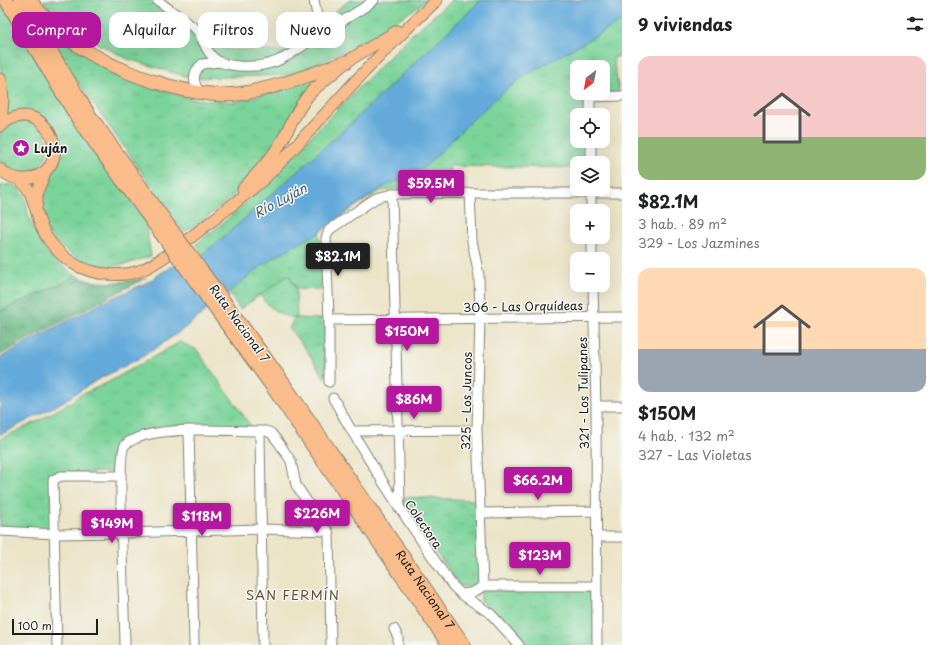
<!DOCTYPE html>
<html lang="es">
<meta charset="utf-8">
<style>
body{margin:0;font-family:"Playpen Sans",sans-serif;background:#f2f2f2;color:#202124;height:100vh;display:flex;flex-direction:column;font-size:15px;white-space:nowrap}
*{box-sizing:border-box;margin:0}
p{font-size:13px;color:#757577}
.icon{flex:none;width:22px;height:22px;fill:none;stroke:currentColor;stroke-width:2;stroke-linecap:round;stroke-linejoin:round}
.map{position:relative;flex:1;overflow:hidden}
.sheet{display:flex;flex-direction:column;background:#fff;width:320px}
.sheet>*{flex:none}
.guide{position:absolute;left:12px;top:12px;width:380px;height:36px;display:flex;gap:8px}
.needle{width:26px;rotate:212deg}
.buttons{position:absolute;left:570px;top:60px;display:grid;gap:8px}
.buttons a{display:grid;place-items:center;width:40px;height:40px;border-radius:8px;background:#fff;box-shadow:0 4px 16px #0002;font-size:20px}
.scale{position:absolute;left:12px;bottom:10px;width:86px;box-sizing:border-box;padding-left:4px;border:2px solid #1c1c1c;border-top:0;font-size:11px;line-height:14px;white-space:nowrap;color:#1c1c1c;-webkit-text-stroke:3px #f6f6f2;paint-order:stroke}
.price{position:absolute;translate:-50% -34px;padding:0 9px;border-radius:4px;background:#b5179e;color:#fff;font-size:13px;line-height:26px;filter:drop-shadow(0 1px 2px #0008)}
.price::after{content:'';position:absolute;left:50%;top:24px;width:12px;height:9px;margin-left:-6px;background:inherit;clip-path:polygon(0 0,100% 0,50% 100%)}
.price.active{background:#222;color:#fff}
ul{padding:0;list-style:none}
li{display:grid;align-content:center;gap:8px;height:212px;padding:0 16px}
li span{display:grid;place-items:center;height:124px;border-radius:12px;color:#555}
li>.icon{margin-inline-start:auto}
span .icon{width:72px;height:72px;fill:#fffc;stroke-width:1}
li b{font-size:17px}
h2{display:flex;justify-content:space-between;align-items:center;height:48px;padding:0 16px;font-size:17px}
.pill{padding:0 14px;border-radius:12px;background:#fff;box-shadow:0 4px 16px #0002;font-size:14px;line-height:36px}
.pill.active{background:#b5179e;color:#fff}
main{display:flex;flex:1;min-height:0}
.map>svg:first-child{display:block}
</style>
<main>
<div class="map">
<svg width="622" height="645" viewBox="0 0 622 645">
<defs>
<pattern id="grass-tufts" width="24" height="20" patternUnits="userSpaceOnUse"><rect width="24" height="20" fill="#7ad399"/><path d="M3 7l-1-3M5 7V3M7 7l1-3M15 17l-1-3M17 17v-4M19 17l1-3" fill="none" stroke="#69b583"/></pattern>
<pattern id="forest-crowns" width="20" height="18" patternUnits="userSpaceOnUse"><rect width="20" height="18" fill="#63b581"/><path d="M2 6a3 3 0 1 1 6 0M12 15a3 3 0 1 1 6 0" fill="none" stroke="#519269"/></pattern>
<pattern id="park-crowns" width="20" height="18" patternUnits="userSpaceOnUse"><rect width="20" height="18" fill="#7ad399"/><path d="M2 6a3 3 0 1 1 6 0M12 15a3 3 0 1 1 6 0" fill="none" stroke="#69b583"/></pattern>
</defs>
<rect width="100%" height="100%" fill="#f6f6f2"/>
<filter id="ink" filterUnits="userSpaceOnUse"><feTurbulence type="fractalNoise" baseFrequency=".025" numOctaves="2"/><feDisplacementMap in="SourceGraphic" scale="8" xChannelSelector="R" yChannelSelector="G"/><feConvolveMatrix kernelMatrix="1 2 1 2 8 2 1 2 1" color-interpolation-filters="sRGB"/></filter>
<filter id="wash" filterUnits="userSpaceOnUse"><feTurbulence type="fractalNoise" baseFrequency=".012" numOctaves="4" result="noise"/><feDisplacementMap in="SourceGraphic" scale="16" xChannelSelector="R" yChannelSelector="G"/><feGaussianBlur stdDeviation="0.9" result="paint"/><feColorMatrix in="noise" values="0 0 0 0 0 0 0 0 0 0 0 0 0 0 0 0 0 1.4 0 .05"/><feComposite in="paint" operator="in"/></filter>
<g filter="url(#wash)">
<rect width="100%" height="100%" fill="#ece4c7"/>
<path fill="url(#grass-tufts)" stroke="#4b785a" d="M 0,0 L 145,220 L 151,256 L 127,264 L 98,267 L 70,254 L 50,236 L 40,216 L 41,189 L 58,162 L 61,147 L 58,133 L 50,121 L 42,116 L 29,112 L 16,112 L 4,117 L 2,75 L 0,67 Z
M 43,0 L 154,0 L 183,22 L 214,48 L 282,52 L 350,0 L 428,0 L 367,40 L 295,75 L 191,78 L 128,59 L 81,35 L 50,10 Z
M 452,0 L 531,0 L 204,256 L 196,244 L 237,211 L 411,35 Z
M 622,0 L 622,56 L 613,58 L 619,92 L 603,93 L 603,67 L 577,67 L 577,93 L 602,93 L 589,94 L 589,115 L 577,115 L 577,141 L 588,141 L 588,163 L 577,163 L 577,168 L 449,166 L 450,191 L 395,189 L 381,191 L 319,228 L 323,290 L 296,289 L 289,275 L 240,309 L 222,283 L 452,131 Z
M 33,12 L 135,81 L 191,99 L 235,102 L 258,96 L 328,73 L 238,191 C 222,207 204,220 184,232 L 68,68 Z
M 12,122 C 18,122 25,120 31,122 C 37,124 43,130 46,137 C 58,164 17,188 0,163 L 0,131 Z
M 12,184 C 28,191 25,203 29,218 C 32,226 36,236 41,243 C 49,257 62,266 75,275 L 65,282 L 0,311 L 0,186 Z
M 294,318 L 326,319 L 325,379 L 308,352 L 289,328 Z
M 180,342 L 197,350 L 253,429 L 136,436 L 120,438 L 114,445 L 116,472 L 56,473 L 51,478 L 52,531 L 0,528 L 0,439 L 38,421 L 73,401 L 78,396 L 107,383 Z
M 402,497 L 477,500 L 481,588 L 594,588 L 594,645 L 524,645 L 498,617 L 481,601 L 481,589 L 460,586 L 403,505 Z"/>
<path fill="url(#forest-crowns)" stroke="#40684e" d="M 75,275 C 97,287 122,282 146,278 L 35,335 L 0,355 L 0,311 L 65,282 Z"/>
<path fill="url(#park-crowns)" stroke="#4b785a" d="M 289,275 L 296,289 L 297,318 C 282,318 268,307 260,295 Z"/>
<path fill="#63aada" stroke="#40637b" d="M 481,0 L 622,0 L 622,21 L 526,75 L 503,92 L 474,118 L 427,165 L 404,179 L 389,184 L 372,194 L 317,234 L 279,254 L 259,268 L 181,331 L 142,357 L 97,380 L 59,404 L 0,435 L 0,358 L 32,339 L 102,303 L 148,282 L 170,267 L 200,257 L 243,220 L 349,125 Z"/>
</g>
<g filter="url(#ink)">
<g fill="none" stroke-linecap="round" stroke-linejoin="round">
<g stroke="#848072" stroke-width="11">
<path id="minor" d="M 157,0 L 196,29 C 204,40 206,54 218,61 C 224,65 232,65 239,66 C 280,69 293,51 325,31 C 342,21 359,12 374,0
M 314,0 L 318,21 L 323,32
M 201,93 C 192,84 192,72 202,64 L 219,62
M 590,115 L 590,97 L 622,96
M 591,141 L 591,163
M 591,189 L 591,211
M 392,194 L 400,500 L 398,507
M 592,237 L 592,259
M 593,285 L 596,406 L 597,645
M 329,320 L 622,317
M 329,382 L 329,320 L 326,238 L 329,230 L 376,198 L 392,194 L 470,193 L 622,193
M 333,398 C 369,463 409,524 452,585 L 461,594 L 491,614 L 519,645
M 596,406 L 622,406
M 189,430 L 194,645
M 260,431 L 263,645
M 352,431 L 477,430
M 480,513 L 596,511
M 0,531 L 55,534 L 122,533 L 261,529 L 328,531
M 597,537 L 622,537
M 483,586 L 597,586
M 461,594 C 470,594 475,592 483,586 L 477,430 L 480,318 L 479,275 L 472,241 L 470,193
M 394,629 L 398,637 L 398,645
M 57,645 L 53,480 L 61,476 L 121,476
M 125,645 C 125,621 116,454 125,445 C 149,423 233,432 266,431 L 271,433 L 279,443 L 291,461 L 296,485 L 329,534 L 331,645"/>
</g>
<g stroke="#848072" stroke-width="13">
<path id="major" d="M 0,126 C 43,89 80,166 31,178 C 19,181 8,177 0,169
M 17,178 C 32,187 34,205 39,220 C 45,240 63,260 82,268 C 99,275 121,277 139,271 C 158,264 186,241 204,227 C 222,213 240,199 258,184 C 283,162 304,136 327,112 C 362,73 398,36 437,0
M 243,189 C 255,175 269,162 279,146 C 290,128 297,107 312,91 L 346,62 L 397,31
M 37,205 L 37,192 L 46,170"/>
</g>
<g stroke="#848072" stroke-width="15">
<g id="highway">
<path d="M 6,0 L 80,122 L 160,232"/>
<path d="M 20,0 L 88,113 L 168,225"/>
<path d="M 30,0 C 63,45 117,72 169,86 C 191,92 215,97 238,94 C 275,89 311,74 346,62"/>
<path d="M 0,80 L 2,100 L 0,122"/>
<path id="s1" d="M 239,322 L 281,380 L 464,645"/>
<path d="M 231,330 L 272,386 L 449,645"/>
</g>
</g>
<use href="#minor" stroke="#fff" stroke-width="9"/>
<use href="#major" stroke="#f9bc8a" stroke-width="11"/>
<use href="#highway" stroke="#f9bc8a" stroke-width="13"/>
<g stroke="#848072" stroke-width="15" stroke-linecap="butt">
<path id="highway-bridge" d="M 168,225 L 239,322
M 160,232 L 231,330"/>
</g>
<use href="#highway-bridge" stroke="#f9bc8a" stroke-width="13"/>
</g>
</g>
<defs>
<g id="sight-disc" transform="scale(0.9)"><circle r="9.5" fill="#b5179e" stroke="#f6f6f2"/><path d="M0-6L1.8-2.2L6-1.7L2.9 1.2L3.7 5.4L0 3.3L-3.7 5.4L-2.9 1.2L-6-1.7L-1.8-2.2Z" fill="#fff"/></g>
</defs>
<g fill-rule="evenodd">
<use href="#sight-disc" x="21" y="148"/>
</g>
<g text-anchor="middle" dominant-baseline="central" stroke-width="3" stroke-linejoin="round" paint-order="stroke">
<g font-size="12" font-weight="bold" fill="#1c1c1c" stroke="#f6f6f2" text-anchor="start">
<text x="34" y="148">Luján</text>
</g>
<g font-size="12" fill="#1c1c1c" stroke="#f6f6f2">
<text transform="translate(523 306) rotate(-1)">306 - Las Orquídeas</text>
<text transform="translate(240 323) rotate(54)">Ruta Nacional 7</text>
<text transform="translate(583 393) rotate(-91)">321 - Los Tulipanes</text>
<text transform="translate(466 401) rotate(-89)">325 - Los Juncos</text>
<text transform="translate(424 524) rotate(56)">Colectora</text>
<text stroke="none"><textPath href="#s1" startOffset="326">Ruta Nacional 7</textPath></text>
</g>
<g font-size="13" font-style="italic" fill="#3c5c71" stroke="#f6f6f2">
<text transform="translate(280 200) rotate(-28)">Río Luján</text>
</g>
<g font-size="13" letter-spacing="1" fill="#624c37" stroke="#f6f6f2">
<text x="293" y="594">SAN FERMÍN</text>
</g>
</g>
</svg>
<div class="buttons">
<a><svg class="needle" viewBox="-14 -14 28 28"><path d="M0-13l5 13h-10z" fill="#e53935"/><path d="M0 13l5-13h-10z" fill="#757577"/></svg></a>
<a><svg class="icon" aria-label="locate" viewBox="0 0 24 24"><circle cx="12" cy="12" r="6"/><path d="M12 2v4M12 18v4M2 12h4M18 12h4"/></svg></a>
<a><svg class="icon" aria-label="layers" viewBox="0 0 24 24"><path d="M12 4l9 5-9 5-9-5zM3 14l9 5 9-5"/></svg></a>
<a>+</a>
<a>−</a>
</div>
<div class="scale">100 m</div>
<b class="price" style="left:431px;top:204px">$59.5M</b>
<b class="price active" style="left:338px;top:277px">$82.1M</b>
<b class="price" style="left:407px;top:352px">$150M</b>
<b class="price" style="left:414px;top:420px">$86M</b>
<b class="price" style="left:538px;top:501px">$66.2M</b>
<b class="price" style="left:317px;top:534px">$226M</b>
<b class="price" style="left:202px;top:537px">$118M</b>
<b class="price" style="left:112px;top:544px">$149M</b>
<b class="price" style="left:540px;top:576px">$123M</b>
<div class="guide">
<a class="pill active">Comprar</a>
<a class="pill">Alquilar</a>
<a class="pill">Filtros</a>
<a class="pill">Nuevo</a>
</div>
</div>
<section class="sheet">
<h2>9 viviendas<svg class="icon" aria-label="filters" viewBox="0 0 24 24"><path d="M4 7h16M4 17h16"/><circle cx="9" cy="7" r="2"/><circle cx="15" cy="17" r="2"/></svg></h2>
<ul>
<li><span style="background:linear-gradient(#f6c9c9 65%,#8fb573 0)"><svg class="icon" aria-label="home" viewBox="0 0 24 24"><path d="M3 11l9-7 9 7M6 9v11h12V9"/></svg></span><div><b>$82.1M</b><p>3 hab. · 89 m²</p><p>329 - Los Jazmines</p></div></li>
<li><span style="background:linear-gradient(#ffd9b3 65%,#9aa5b1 0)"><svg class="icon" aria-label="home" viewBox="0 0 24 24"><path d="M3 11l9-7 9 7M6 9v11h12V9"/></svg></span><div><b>$150M</b><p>4 hab. · 132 m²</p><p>327 - Las Violetas</p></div></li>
</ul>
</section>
</main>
